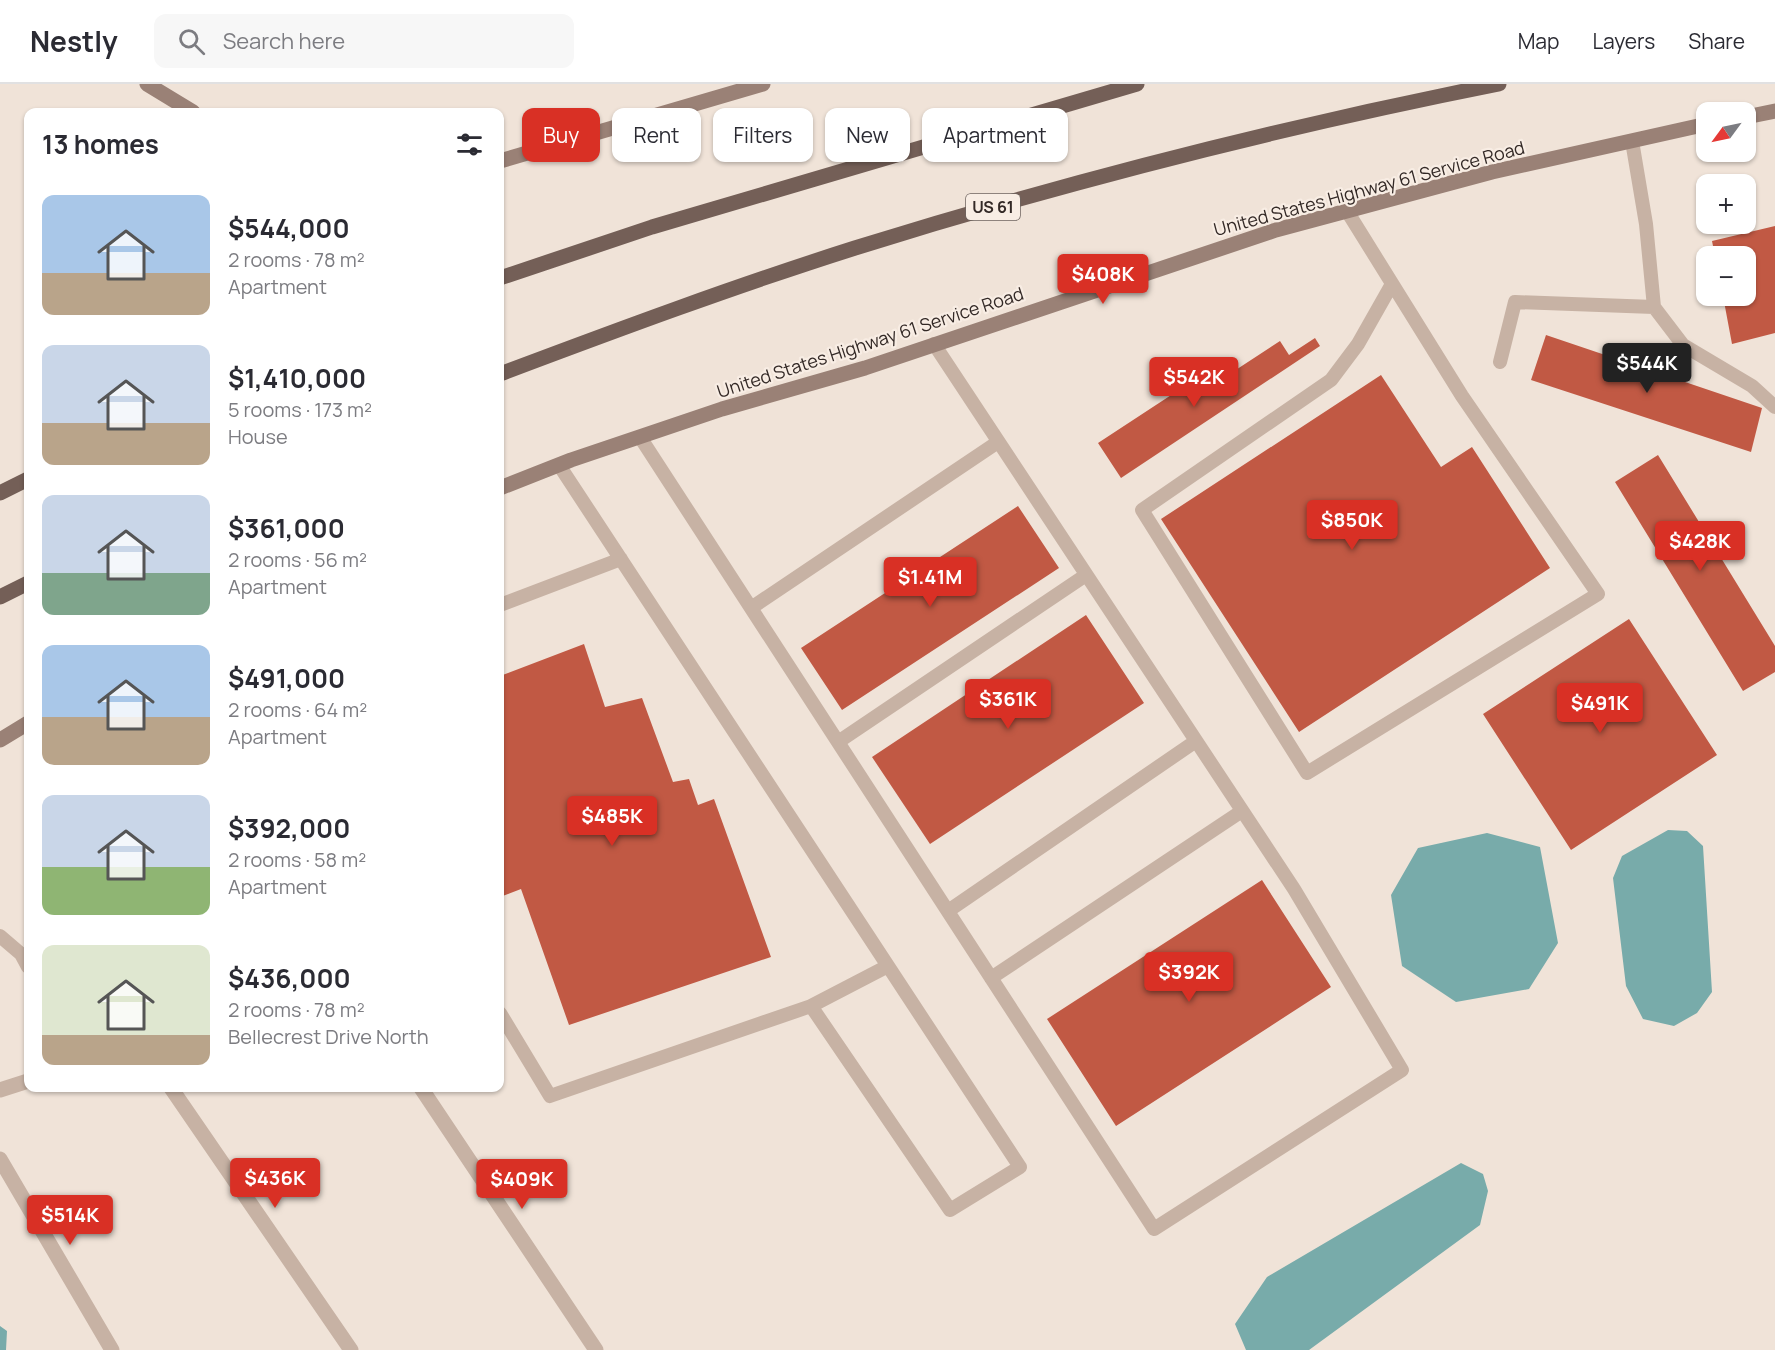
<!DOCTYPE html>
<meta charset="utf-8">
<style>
body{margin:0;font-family:Manrope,sans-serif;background:#f7f7f7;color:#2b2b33;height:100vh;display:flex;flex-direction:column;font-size:22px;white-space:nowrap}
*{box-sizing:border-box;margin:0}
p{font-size:20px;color:#7c7c81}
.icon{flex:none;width:33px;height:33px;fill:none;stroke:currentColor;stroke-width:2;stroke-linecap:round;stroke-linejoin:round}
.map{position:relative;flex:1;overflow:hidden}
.details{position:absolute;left:24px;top:24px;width:480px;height:984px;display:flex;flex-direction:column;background:#fff;border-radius:12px;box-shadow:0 2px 4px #0004}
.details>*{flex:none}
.hud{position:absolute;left:522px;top:24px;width:570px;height:54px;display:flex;gap:12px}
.needle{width:39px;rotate:237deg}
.buttons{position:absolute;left:1696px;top:18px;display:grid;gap:12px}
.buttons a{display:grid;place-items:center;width:60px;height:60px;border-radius:12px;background:#fff;box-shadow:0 2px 4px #0004;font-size:30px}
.price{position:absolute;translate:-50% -51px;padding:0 14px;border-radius:6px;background:#d93025;color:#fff;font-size:20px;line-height:39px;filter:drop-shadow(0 2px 3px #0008)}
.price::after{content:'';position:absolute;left:50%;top:36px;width:18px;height:14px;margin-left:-9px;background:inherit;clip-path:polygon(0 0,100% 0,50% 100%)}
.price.active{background:#222;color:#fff}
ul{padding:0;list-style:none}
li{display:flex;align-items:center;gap:18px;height:150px;padding:0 18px}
li span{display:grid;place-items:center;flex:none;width:168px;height:120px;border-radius:12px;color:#555}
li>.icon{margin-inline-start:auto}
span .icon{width:72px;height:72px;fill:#fffc;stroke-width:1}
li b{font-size:26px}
h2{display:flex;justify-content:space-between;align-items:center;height:72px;padding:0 18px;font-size:26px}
.pill{padding:0 21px;border-radius:12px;background:#fff;box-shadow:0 2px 4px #0004;font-size:21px;line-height:54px}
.pill.active{background:#d93025;color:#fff}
header{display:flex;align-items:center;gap:36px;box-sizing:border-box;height:84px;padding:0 30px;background:#fff;border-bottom:2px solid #e1e1e2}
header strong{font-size:28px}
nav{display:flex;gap:33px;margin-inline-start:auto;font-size:21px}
.search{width:420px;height:54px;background:#f7f7f7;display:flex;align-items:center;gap:15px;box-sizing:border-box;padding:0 21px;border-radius:12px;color:#7c7c81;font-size:22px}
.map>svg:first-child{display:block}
</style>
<header>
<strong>Nestly</strong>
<div class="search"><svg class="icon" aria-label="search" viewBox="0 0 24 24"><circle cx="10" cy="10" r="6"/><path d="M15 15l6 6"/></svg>Search here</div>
<nav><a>Map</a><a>Layers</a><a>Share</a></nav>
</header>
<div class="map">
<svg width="1775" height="1266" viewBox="0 0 1775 1266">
<rect width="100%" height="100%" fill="#f0e3d8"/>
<path fill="#78abaa" d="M 1668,746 L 1687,747 L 1703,762 L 1712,908 L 1697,929 L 1674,942 L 1643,935 L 1626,902 L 1613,794 L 1622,772 Z
M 1487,749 L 1540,763 L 1558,859 L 1529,905 L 1456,918 L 1402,882 L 1391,811 L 1418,764 Z
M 1461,1079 L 1483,1090 L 1488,1107 L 1480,1141 L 1309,1266 L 1246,1266 L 1235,1240 L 1267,1193 Z
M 0,1242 L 7,1247 L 6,1266 L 0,1266 Z"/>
<path fill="#c15944" d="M 1775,142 L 1775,249 L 1732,260 L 1723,212 L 1746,212 L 1746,172 L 1715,172 L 1712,157 Z
M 1546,251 L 1762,324 L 1751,368 L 1531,296 Z
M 1315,254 L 1320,262 L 1121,394 L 1098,359 L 1217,281 L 1225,293 L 1280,257 L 1289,271 Z
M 1381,291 L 1441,383 L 1472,363 L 1550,484 L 1299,648 L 1161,435 Z
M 1658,371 L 1775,562 L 1775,588 L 1743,607 L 1615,398 Z
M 1018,422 L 1059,484 L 842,626 L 801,564 Z
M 1086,531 L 1144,619 L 930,760 L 872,673 Z
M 1629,535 L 1717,671 L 1571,766 L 1483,630 Z
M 584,560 L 605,623 L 642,614 L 673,698 L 689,695 L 698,721 L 714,715 L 771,873 L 569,941 L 521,805 L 500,813 L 500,592 Z
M 1262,796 L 1331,903 L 1116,1042 L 1047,935 Z"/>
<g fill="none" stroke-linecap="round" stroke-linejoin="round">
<path stroke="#c7b2a4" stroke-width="14" d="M 1632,57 L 1646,140 L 1654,223 L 1683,261 L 1752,302 L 1775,323
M 1347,127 L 1462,312 L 1598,510 L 1307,689 L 1142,426 L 1331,296 L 1358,260 L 1392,200
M 1500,278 L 1515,218 L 1654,223
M 640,353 L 1154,1145 L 1402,986 L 1294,805 L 934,260
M 500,521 L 621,475
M 751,524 L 998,358
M 838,658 L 1086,491
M 948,827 L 1196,657
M 0,852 L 21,870 L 28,883
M 991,894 L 1242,727
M 811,922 L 888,882
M 500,929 L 550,1012 L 811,922 L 950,1126 L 1020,1083 L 559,381"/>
<path stroke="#c7b2a4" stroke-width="15" d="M 171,1004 L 351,1266
M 421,1004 L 596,1266
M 0,1006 L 28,997
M 0,1075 L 112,1266"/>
<path stroke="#9a8176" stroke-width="15" d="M 147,0 L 193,28
M 1746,33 L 1775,27
M 500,77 L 763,0
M 500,404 L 571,376 L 722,325 L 865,284 L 1276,146 L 1492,88 L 1707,40
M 0,656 L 28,639"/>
<path stroke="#745f57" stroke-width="15" d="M 500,194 L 652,143 L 1137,0
M 500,290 C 617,246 735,202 855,164 C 1066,98 1282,43 1499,0
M 0,409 L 28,395
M 0,513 L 28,499"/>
</g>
<g text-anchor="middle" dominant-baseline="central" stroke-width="4.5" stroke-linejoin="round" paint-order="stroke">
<rect fill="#f8ede4" stroke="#6e645f" stroke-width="1.5" x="966" y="110" width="54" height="26" rx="4.5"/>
<g font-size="16" font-weight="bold" fill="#332926">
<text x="993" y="123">US 61</text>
</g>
<g font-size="18" fill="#332926" stroke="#f8ede4">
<text transform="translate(1369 104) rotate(-15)">United States Highway 61 Service Road</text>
<text transform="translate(870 258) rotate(-18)">United States Highway 61 Service Road</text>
</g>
</g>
</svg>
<div class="buttons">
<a><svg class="needle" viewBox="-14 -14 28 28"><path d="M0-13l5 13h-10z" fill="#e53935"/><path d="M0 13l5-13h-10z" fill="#7c7c81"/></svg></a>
<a>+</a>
<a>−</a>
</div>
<b class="price" style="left:1103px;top:221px">$408K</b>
<b class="price active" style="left:1647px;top:310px">$544K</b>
<b class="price" style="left:1194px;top:324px">$542K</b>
<b class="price" style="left:1352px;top:467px">$850K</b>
<b class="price" style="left:1700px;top:488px">$428K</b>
<b class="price" style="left:930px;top:524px">$1.41M</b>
<b class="price" style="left:1008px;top:646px">$361K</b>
<b class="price" style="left:1600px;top:650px">$491K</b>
<b class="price" style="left:612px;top:763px">$485K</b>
<b class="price" style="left:1189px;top:919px">$392K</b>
<b class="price" style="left:275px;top:1125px">$436K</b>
<b class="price" style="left:522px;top:1126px">$409K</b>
<b class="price" style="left:70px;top:1162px">$514K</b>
<div class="hud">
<a class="pill active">Buy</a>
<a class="pill">Rent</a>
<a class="pill">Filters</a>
<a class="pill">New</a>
<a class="pill">Apartment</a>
</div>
<section class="details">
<h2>13 homes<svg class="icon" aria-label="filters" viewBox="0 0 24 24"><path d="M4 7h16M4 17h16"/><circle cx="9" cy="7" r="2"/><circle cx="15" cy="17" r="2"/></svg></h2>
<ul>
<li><span style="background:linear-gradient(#a9c7e8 65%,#b9a48a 0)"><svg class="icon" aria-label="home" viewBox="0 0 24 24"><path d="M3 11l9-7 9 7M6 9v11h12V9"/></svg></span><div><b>$544,000</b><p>2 rooms · 78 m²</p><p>Apartment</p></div></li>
<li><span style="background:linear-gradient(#c9d6e8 65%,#b9a48a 0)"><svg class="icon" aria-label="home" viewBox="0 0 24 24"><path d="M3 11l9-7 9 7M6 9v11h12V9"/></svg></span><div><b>$1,410,000</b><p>5 rooms · 173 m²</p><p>House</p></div></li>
<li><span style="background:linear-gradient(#c9d6e8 65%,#7fa58c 0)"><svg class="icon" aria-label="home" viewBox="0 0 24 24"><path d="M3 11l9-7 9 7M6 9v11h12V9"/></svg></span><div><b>$361,000</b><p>2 rooms · 56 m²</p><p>Apartment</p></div></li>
<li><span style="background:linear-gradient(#a9c7e8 60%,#b9a48a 0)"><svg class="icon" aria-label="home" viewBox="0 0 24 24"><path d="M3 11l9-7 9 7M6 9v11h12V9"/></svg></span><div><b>$491,000</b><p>2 rooms · 64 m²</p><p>Apartment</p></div></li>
<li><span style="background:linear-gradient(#c9d6e8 60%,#8fb573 0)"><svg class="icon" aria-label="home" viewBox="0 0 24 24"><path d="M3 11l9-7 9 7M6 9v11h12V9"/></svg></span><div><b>$392,000</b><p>2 rooms · 58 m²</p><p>Apartment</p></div></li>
<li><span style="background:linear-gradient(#dfe7d0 75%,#b9a48a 0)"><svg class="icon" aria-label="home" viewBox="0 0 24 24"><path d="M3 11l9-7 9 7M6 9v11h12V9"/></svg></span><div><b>$436,000</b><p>2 rooms · 78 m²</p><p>Bellecrest Drive North</p></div></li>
</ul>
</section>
</div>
